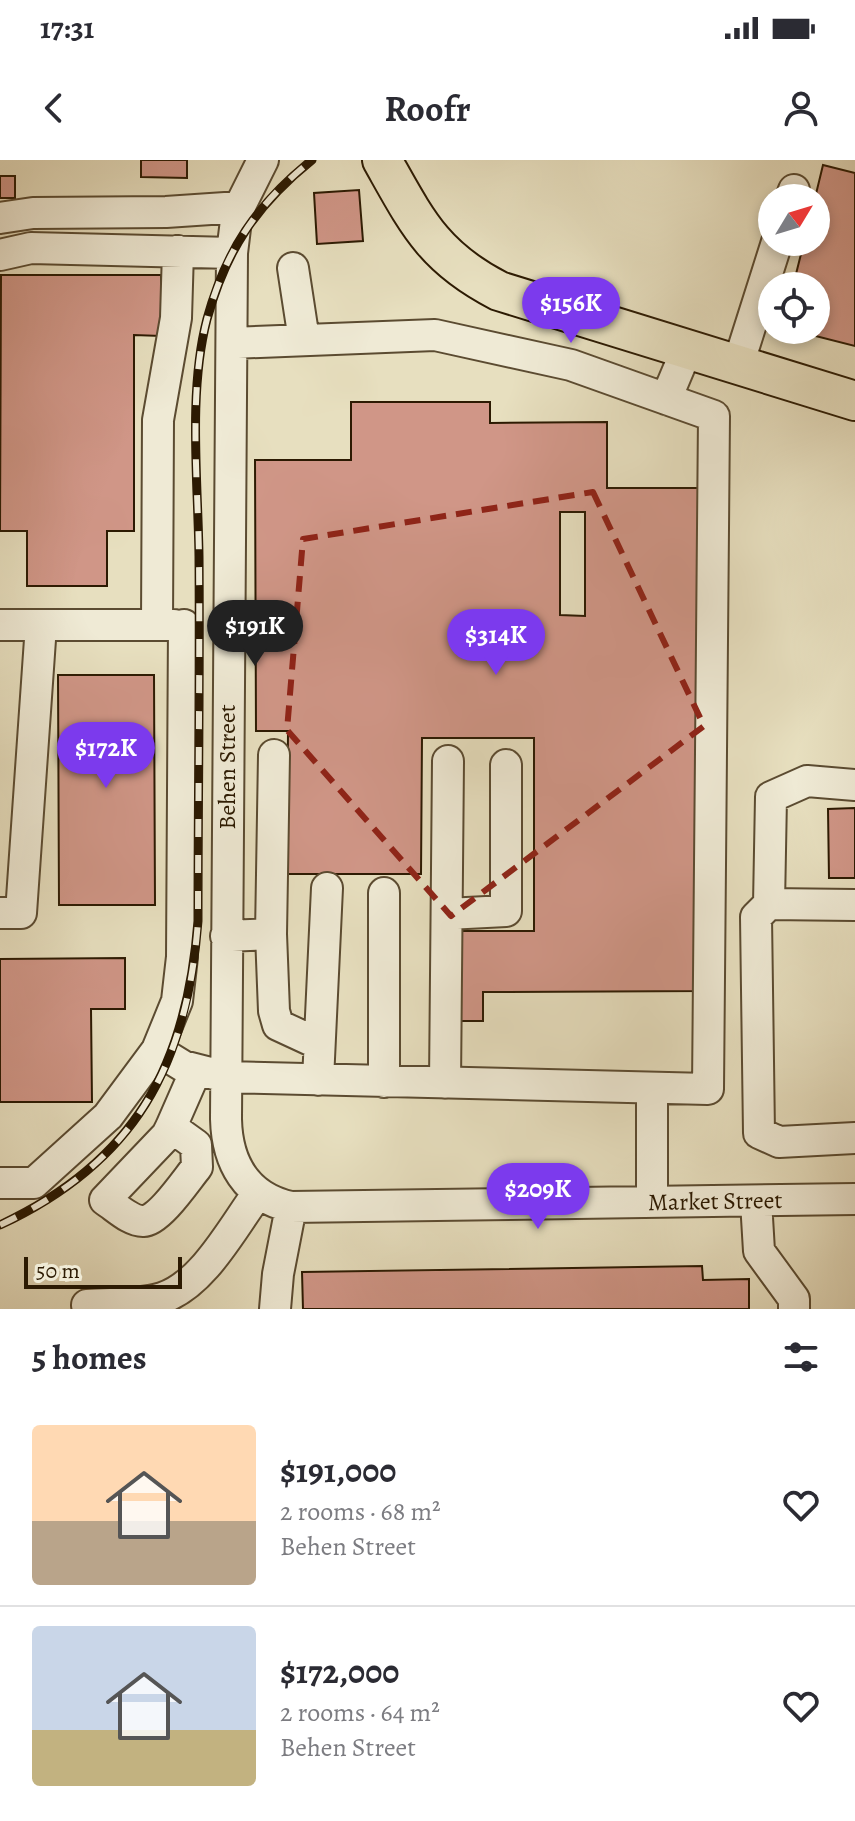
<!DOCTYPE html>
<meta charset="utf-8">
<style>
body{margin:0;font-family:Alegreya,serif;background:#f7f7f7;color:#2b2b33;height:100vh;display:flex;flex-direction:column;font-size:30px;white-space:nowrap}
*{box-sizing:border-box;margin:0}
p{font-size:26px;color:#7c7c81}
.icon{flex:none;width:44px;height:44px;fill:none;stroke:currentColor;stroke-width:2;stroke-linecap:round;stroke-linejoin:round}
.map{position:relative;height:1149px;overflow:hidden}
.drawer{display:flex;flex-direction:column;background:#fff;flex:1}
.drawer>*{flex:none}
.needle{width:52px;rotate:52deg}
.fabs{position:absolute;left:758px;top:24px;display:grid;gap:16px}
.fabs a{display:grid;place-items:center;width:72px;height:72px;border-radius:50%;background:#fff;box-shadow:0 4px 12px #0003;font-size:40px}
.scale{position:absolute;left:24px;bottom:20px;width:158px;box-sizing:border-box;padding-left:8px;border:4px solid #2c1a02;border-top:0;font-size:22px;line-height:28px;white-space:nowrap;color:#2c1a02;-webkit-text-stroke:6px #efead5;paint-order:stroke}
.price{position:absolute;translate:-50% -68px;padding:0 18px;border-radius:28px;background:#7c3aed;color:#fff;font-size:26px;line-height:52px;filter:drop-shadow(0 2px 4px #0008)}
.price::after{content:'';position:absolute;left:50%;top:48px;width:24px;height:18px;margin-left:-12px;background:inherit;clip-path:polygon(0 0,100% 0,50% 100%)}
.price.selected{background:#222;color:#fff}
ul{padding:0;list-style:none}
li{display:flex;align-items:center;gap:24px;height:200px;padding:0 32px}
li+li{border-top:2px solid #e1e1e2}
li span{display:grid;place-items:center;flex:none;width:224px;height:160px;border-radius:8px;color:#555}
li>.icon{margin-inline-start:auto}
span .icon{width:96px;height:96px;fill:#fffc;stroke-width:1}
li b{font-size:34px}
h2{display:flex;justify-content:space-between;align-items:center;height:96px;padding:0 32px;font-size:34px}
.status{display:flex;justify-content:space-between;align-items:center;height:56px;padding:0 40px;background:#fff;direction:ltr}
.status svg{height:22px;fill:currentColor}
header{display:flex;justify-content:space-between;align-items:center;height:104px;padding:0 32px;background:#fff;font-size:36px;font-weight:700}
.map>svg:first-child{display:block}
</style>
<div class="status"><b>17:31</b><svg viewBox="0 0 49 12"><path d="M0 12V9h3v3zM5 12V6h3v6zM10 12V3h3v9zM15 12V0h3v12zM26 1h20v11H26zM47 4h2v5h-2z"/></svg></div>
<header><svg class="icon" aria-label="back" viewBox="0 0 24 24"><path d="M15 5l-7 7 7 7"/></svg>Roofr<svg class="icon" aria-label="person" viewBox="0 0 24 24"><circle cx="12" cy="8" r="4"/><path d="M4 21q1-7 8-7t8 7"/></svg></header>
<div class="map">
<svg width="855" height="1149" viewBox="0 0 855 1149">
<rect width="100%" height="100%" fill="#e7dfbf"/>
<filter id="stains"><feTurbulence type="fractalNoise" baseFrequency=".0025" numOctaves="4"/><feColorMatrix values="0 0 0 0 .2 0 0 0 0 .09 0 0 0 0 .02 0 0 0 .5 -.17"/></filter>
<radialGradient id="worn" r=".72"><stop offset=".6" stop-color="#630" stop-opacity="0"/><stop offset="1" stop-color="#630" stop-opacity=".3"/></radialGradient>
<path fill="#d09687" stroke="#2c1a02" stroke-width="2" fill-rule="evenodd" d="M 141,0 L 187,0 L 187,18 L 141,17 Z
M 823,5 L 855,13 L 855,186 L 792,170 L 816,170 L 816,126 L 793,126 L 804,82 L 816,82 L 815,38 Z
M 0,16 L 15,16 L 15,38 L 0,38 Z
M 359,30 L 363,81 L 317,84 L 314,33 Z
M 1,115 L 161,115 L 161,176 L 134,175 L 134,371 L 107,371 L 107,426 L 27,426 L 27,371 L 0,371 Z
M 351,242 L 490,242 L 490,263 L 607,262 L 607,328 L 705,328 L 704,831 L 483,832 L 483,861 L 447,861 L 448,771 L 534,771 L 534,578 L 422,578 L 421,714 L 287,714 L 288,571 L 256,571 L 255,300 L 351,300 ZM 560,352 L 585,352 L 585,456 L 560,455 Z
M 58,515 L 154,515 L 155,745 L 59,745 Z
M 855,648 L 855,718 L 829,718 L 828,649 Z
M 125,798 L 125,849 L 91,849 L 92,942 L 0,942 L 0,799 Z
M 702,1106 L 703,1120 L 749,1119 L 749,1149 L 303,1149 L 302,1112 Z"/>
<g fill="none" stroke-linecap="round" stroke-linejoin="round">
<g stroke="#5b4b31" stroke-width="34">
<path id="minor" d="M 263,0 L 237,52 L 232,93 L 226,959 C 227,1002 246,1037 291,1047 L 855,1039
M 791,38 L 794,30
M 0,58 L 33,53 L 166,52 L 240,47
M 0,95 L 31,88 L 232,93
M 293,108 L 304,180
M 738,205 L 777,82
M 666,239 L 687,189
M 0,465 L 174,465
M 157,465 L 158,260 L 176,158 L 178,91
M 855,625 L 807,621 L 771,637 L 769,744 L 855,745
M 769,744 L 756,757 L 759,973 L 779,982 L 855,978
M 0,753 L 21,753 L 41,465
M 447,754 L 506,751 L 506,605
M 271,774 L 274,851 L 278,865 L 319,884
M 226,776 L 271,774 L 274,595
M 157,890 L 177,841 L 182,797 L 184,465
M 318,920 L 327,728
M 384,922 L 384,733
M 445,923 L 448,601
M 171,967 L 196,985 L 197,1007 C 187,1019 159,1061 144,1061 C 131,1062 116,1047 105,1040 L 167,975 L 171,967 L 196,910
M 0,1023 L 34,1023 L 108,956 L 157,890 L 183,906 L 226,917 L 708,929 L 714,256 L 571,205 L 435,175 L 232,183
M 756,1041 L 759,1091 L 794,1139 L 794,1149
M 652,1042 L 652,929
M 87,1145 C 111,1143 139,1145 162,1138 C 203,1125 233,1067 258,1033
M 275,1149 L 278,1114 L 291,1047"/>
</g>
<g stroke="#2c1a02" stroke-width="42">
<path id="major" d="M 382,0 C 417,62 433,97 499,131 L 855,241"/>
</g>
<use href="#minor" stroke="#efead5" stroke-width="30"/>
<use href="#major" stroke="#e7dfbf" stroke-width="38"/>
<g stroke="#2c1a02" stroke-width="9">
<path id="rail" d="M 0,1065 C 135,1002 187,906 198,761 C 198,639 200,518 199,396 C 198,321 188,232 207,159 C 226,90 256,45 312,0"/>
</g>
<use href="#rail" stroke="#efead5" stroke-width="6" stroke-dasharray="18" stroke-linecap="butt"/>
</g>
<path fill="none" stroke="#8f2418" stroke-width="6" stroke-dasharray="16 10" stroke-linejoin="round" d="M 593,332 L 704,566 L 451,756 L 287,570 L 303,379 Z"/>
<g text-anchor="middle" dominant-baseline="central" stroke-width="6" stroke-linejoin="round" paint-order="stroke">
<g font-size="24" fill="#2c1a02" stroke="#efead5">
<text transform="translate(227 607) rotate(-90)">Behen Street</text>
<text transform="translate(715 1041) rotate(-1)">Market Street</text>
</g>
</g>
<rect width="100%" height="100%" filter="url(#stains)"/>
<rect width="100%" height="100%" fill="url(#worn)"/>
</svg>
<div class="fabs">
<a><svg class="needle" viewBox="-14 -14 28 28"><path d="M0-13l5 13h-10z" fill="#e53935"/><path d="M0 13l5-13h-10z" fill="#7c7c81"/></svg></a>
<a><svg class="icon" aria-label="locate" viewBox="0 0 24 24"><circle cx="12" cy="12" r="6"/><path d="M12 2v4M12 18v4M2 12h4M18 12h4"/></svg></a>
</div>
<div class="scale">50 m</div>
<b class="price" style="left:571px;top:185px">$156K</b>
<b class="price selected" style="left:255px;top:508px">$191K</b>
<b class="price" style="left:496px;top:517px">$314K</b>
<b class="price" style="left:106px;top:630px">$172K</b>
<b class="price" style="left:538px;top:1071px">$209K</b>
</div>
<section class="drawer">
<h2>5 homes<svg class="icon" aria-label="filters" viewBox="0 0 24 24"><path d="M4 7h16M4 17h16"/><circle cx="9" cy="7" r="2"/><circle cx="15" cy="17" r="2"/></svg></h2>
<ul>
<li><span style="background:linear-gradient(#ffd9b3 60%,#b9a48a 0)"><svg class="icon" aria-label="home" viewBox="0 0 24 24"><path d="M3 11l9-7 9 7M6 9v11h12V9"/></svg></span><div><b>$191,000</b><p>2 rooms · 68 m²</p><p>Behen Street</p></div><svg class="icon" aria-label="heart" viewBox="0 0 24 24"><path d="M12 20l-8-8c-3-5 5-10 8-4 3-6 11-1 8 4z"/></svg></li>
<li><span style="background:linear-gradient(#c9d6e8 65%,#c2b280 0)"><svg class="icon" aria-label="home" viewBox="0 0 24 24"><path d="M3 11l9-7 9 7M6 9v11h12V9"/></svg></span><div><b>$172,000</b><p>2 rooms · 64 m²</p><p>Behen Street</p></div><svg class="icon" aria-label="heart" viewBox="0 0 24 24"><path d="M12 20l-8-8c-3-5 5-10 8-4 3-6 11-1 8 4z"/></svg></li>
</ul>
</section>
